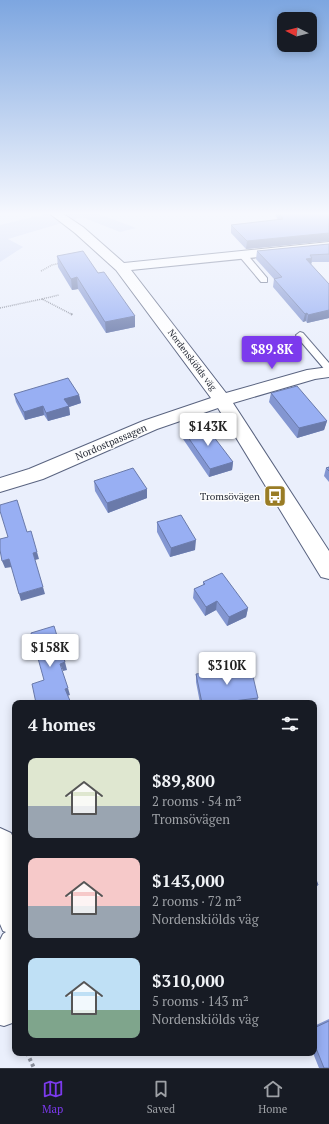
<!DOCTYPE html>
<meta charset="utf-8">
<style>
body{margin:0;font-family:"PT Serif",serif;background:#242831;color:#f1f3f6;height:100vh;display:flex;flex-direction:column;font-size:15px;white-space:nowrap}
*{box-sizing:border-box;margin:0}
p{font-size:13px;color:#9ea1a6}
.icon{flex:none;width:22px;height:22px;fill:none;stroke:currentColor;stroke-width:2;stroke-linecap:round;stroke-linejoin:round}
.map{position:relative;flex:1;overflow:hidden}
.panel{position:absolute;left:12px;top:700px;width:305px;height:356px;display:flex;flex-direction:column;background:#171b24;border-radius:8px;box-shadow:0 2px 10px #0003}
.panel>*{flex:none}
.needle{width:26px;rotate:276deg}
.fabs{position:absolute;left:277px;top:12px;display:grid;gap:8px}
.fabs a{display:grid;place-items:center;width:40px;height:40px;border-radius:8px;background:#171b24;box-shadow:0 2px 10px #0003;font-size:20px}
.price{position:absolute;translate:-50% -34px;padding:0 9px;border-radius:4px;background:#fff;color:#222;font-size:13px;line-height:26px;filter:drop-shadow(0 1px 2px #0008)}
.price::after{content:'';position:absolute;left:50%;top:24px;width:12px;height:9px;margin-left:-6px;background:inherit;clip-path:polygon(0 0,100% 0,50% 100%)}
.price.current{background:#7c3aed;color:#fff}
ul{padding:0;list-style:none}
li{display:flex;align-items:center;gap:12px;height:100px;padding:0 16px}
li span{display:grid;place-items:center;flex:none;width:112px;height:80px;border-radius:8px;color:#555}
li>.icon{margin-inline-start:auto}
span .icon{width:48px;height:48px;fill:#fffc;stroke-width:1}
li b{font-size:17px}
h2{display:flex;justify-content:space-between;align-items:center;height:48px;padding:0 16px;font-size:17px}
.menu{display:flex;justify-content:space-around;align-items:center;height:56px;border-top:1px solid #363941;background:#171b24;font-size:11px;color:#9ea1a6}
.menu a{display:grid;justify-items:center;gap:2px}
.menu .current{color:#7c3aed}
.map>svg:first-child{display:block}
</style>
<div class="map">
<svg width="329" height="1068" viewBox="0 0 329 1068">
<rect width="100%" height="100%" fill="#eaeffc"/>
<path fill="#cfd9f5" d="M 50,213 L 96,213 L 136,228 L 120,232 L 82,217 L 8,239 L 23,247 L 0,262 L 0,225 Z"/>
<g fill="none" stroke-linecap="round" stroke-linejoin="round">
<g stroke="#5a6480" stroke-width="2">
<path id="service" d="M 240,253 L 246,253 L 267,278 L 267,282 L 261,282 L 240,257 Z
M 300,332 L 303,333 L 329,363 L 329,372 L 326,371 L 297,337 L 296,335 Z"/>
</g>
<g stroke="#5a6480" stroke-width="2">
<path id="minor" d="M 49,213 L 62,213 L 83,227 L 124,263 L 329,242 L 329,250 L 131,270 L 226,393 L 307,370 L 329,367 L 329,377 L 315,379 L 233,403 L 329,551 L 329,579 L 321,577 L 218,408 L 157,429 L 43,479 L 0,492 L 0,478 L 29,469 L 143,421 L 211,398 L 116,270 L 75,233 Z
M 0,828 L 11,833 L 15,842 L 15,1022 L 4,1026 L 0,1025 L 0,940 L 3,934 L 6,932 L 3,931 L 0,924 Z"/>
</g>
<path stroke="#898e9b" stroke-width="1.5" stroke-dasharray="1 1" stroke-linecap="butt" d="M 41,271 L 52,265 L 60,263
M 42,299 L 59,295
M 0,308 L 42,299 L 73,315"/>
<path stroke="#898e9b" stroke-width="2" stroke-dasharray="1.5 1.5" stroke-linecap="butt" d="M 71,314 L 73,315"/>
<path stroke="#898e9b" stroke-width="4" stroke-dasharray="3 3" stroke-linecap="butt" d="M 27,1053 L 34,1068"/>
<use href="#service" fill="#fff" fill-rule="evenodd"/>
<use href="#minor" fill="#fff" fill-rule="evenodd"/>
</g>
<path fill="#8396d1" d="M 275,213 L 329,213 L 329,241 L 246,249 L 231,233 L 231,225 L 278,220 L 275,214 Z
M 329,244 L 329,262 L 312,262 L 311,264 L 329,284 L 329,318 L 307,323 L 306,321 L 303,322 L 273,287 L 274,279 L 256,259 L 257,251 Z
M 57,256 L 98,273 L 135,316 L 135,327 L 106,333 L 78,289 L 72,290 L 58,267 Z
M 271,393 L 327,421 L 324,430 L 297,438 L 269,402 Z
M 14,394 L 79,395 L 81,403 L 69,407 L 70,415 L 48,421 L 44,415 L 25,420 L 16,402 Z
M 183,430 L 233,462 L 232,470 L 209,477 L 183,439 Z
M 329,467 L 329,482 L 324,476 L 326,468 Z
M 94,481 L 147,498 L 108,513 L 95,491 Z
M 157,522 L 195,550 L 170,557 L 157,532 Z
M 203,582 L 248,608 L 246,617 L 227,626 L 216,610 L 205,616 L 193,598 L 194,589 L 203,585 Z
M 196,674 L 258,698 L 257,703 L 200,703 L 196,682 Z
M 329,1019 L 329,1068 L 319,1068 L 313,1053 L 314,1053 L 314,1026 Z"/>
<path fill="#6a7aaa" d="M 329,233 L 329,241 L 246,249 L 247,241 Z
M 312,258 L 311,266 L 306,259 Z
M 77,277 L 78,289 L 72,290 L 71,279 Z
M 329,310 L 329,318 L 307,323 L 308,315 Z
M 307,313 L 306,321 L 303,322 L 305,314 Z
M 135,316 L 135,327 L 106,333 L 105,322 Z
M 79,395 L 81,403 L 69,407 L 70,415 L 48,421 L 46,413 L 64,399 Z
M 43,406 L 44,415 L 25,420 L 24,412 Z
M 327,421 L 324,430 L 297,438 L 299,428 Z
M 233,462 L 232,470 L 209,477 L 210,469 Z
M 147,489 L 147,498 L 108,513 L 107,503 Z
M 196,540 L 195,550 L 170,557 L 171,548 Z
M 37,552 L 39,559 L 35,560 L 33,553 Z
M 9,559 L 12,567 L 5,568 L 2,561 Z
M 43,587 L 45,594 L 21,601 L 19,594 Z
M 217,601 L 216,610 L 205,616 L 206,607 Z
M 248,608 L 246,617 L 227,626 L 229,617 Z
M 65,662 L 67,670 L 63,671 L 60,664 Z
M 68,688 L 70,695 L 67,696 L 65,689 Z"/>
<path fill="#98aff3" stroke="#6a7aaa" d="M 279,213 L 329,213 L 329,233 L 247,241 L 231,225 L 283,219 Z
M 329,244 L 329,254 L 310,255 L 312,258 L 306,259 L 329,284 L 329,310 L 308,315 L 307,313 L 305,314 L 274,279 L 282,277 L 257,251 Z
M 83,251 L 98,273 L 104,272 L 135,316 L 105,322 L 77,277 L 71,279 L 57,256 Z
M 68,378 L 79,395 L 64,399 L 69,406 L 46,413 L 43,406 L 24,412 L 14,394 Z
M 297,386 L 327,421 L 299,428 L 271,393 Z
M 204,424 L 233,462 L 210,469 L 183,430 Z
M 329,467 L 329,471 L 326,468 Z
M 133,468 L 147,489 L 107,503 L 94,481 Z
M 17,500 L 27,532 L 31,531 L 37,552 L 33,553 L 43,587 L 19,594 L 9,559 L 2,561 L 0,550 L 0,539 L 8,537 L 0,511 L 0,505 Z
M 181,515 L 196,540 L 171,548 L 157,522 Z
M 222,573 L 248,608 L 229,617 L 217,601 L 206,607 L 194,589 L 205,584 L 203,582 Z
M 54,626 L 65,662 L 60,664 L 68,688 L 65,689 L 71,703 L 36,703 L 32,684 L 44,680 L 31,633 Z
M 251,668 L 258,698 L 217,703 L 202,703 L 196,674 Z
M 314,874 L 318,885 L 314,886 Z
M 329,1021 L 329,1068 L 324,1068 L 314,1043 L 314,1028 Z"/>
<linearGradient id="sky" x2="0" y2="1"><stop stop-color="#7da6e0"/><stop offset="0.59" stop-color="#f6f8fe"/><stop offset="1" stop-color="#f6f8fe" stop-opacity="0"/></linearGradient>
<rect width="329" height="362" fill="url(#sky)"/>
<defs>
<g id="bus-square" transform="scale(1.15)"><rect x="-9" y="-9" width="18" height="18" rx="4" fill="#997c25" stroke="#fcfcfc"/><path d="M-5-6H5V4H4V6H2V4H-2V6H-4V4H-5ZM-3.5-4V0h7V-4ZM-3.5 1.2v1.5H-2V1.2ZM2 1.2v1.5H3.5V1.2Z" fill="#fff"/></g>
</defs>
<g fill-rule="evenodd">
<use href="#bus-square" x="275" y="496"/>
</g>
<g text-anchor="middle" dominant-baseline="central" stroke-width="3" stroke-linejoin="round" paint-order="stroke">
<g font-size="9" fill="#252a36" stroke="#fcfcfc">
<text transform="translate(192 360) rotate(53)">Nordenskiölds väg</text>
</g>
<g font-size="10" fill="#252a36" stroke="#fcfcfc">
<text transform="translate(111 442) rotate(-23)">Nordostpassagen</text>
</g>
<g font-size="10" fill="#252a36" stroke="#fcfcfc" text-anchor="end">
<text x="260" y="496">Tromsövägen</text>
</g>
</g>
</svg>
<div class="fabs">
<a><svg class="needle" viewBox="-14 -14 28 28"><path d="M0-13l5 13h-10z" fill="#e53935"/><path d="M0 13l5-13h-10z" fill="#9ea1a6"/></svg></a>
</div>
<b class="price current" style="left:272px;top:370px">$89.8K</b>
<b class="price" style="left:208px;top:447px">$143K</b>
<b class="price" style="left:50px;top:668px">$158K</b>
<b class="price" style="left:227px;top:686px">$310K</b>
<section class="panel">
<h2>4 homes<svg class="icon" aria-label="filters" viewBox="0 0 24 24"><path d="M4 7h16M4 17h16"/><circle cx="9" cy="7" r="2"/><circle cx="15" cy="17" r="2"/></svg></h2>
<ul>
<li><span style="background:linear-gradient(#dfe7d0 60%,#9aa5b1 0)"><svg class="icon" aria-label="home" viewBox="0 0 24 24"><path d="M3 11l9-7 9 7M6 9v11h12V9"/></svg></span><div><b>$89,800</b><p>2 rooms · 54 m²</p><p>Tromsövägen</p></div></li>
<li><span style="background:linear-gradient(#f6c9c9 60%,#9aa5b1 0)"><svg class="icon" aria-label="home" viewBox="0 0 24 24"><path d="M3 11l9-7 9 7M6 9v11h12V9"/></svg></span><div><b>$143,000</b><p>2 rooms · 72 m²</p><p>Nordenskiölds väg</p></div></li>
<li><span style="background:linear-gradient(#bfe0f5 65%,#7fa58c 0)"><svg class="icon" aria-label="home" viewBox="0 0 24 24"><path d="M3 11l9-7 9 7M6 9v11h12V9"/></svg></span><div><b>$310,000</b><p>5 rooms · 143 m²</p><p>Nordenskiölds väg</p></div></li>
</ul>
</section>
</div>
<nav class="menu">
<a class="current"><svg class="icon" aria-label="map" viewBox="0 0 24 24"><path d="M3 6l6-2 6 2 6-2v14l-6 2-6-2-6 2zM9 4v14M15 6v14"/></svg>Map</a>
<a><svg class="icon" aria-label="saved" viewBox="0 0 24 24"><path d="M7 4h10v16l-5-4-5 4z"/></svg>Saved</a>
<a><svg class="icon" aria-label="home" viewBox="0 0 24 24"><path d="M3 11l9-7 9 7M6 9v11h12V9"/></svg>Home</a>
</nav>
